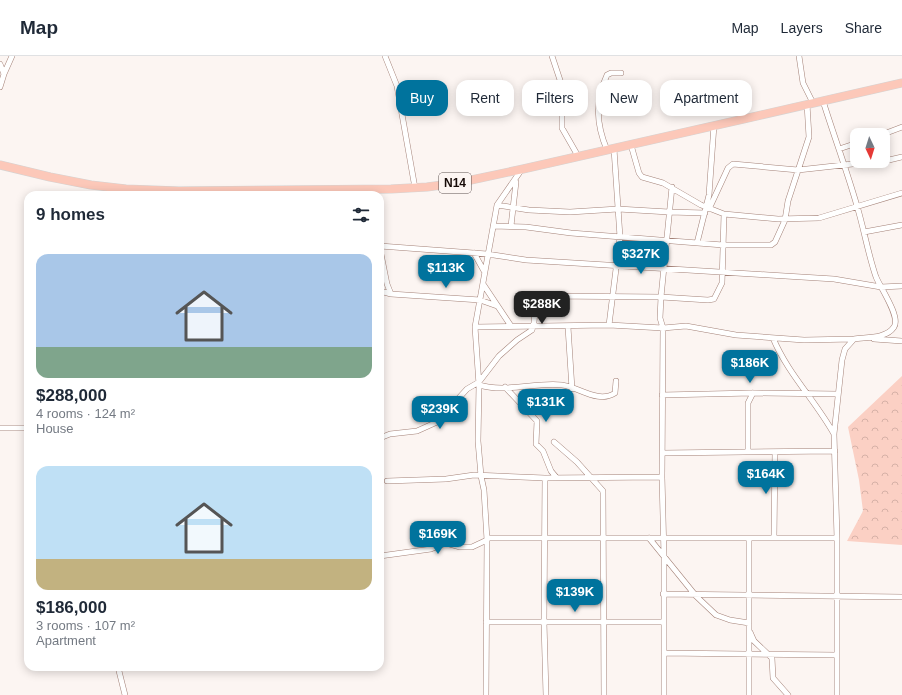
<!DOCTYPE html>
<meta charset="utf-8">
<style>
body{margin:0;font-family:Arial,sans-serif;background:#f6f6f7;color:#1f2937;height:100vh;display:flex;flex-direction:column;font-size:15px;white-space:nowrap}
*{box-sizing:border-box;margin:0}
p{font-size:13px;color:#747a83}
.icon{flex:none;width:22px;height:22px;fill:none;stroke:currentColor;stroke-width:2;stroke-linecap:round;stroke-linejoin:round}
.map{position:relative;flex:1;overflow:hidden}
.drawer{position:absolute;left:24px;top:135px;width:360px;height:480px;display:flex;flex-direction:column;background:#fff;border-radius:12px;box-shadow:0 2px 10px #0003}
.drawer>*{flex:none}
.top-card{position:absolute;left:396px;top:24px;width:380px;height:36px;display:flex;gap:8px}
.needle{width:26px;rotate:176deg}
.fabs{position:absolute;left:850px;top:72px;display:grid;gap:8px}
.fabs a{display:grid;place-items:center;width:40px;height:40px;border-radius:8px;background:#fff;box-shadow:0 2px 10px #0003;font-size:20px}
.price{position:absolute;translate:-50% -34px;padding:0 9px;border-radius:8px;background:#00739d;color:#fff;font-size:13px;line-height:26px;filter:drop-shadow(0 1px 2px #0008)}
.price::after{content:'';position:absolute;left:50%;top:24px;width:12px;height:9px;margin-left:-6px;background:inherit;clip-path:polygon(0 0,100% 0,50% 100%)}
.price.on{background:#222;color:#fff}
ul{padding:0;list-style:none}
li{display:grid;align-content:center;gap:8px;height:212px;padding:0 12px}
li span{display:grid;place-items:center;height:124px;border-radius:12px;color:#555}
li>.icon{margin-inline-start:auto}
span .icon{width:72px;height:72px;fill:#fffc;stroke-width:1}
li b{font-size:17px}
h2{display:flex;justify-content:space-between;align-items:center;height:48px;padding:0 12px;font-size:17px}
.tag{padding:0 14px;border-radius:12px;background:#fff;box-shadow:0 2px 10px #0003;font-size:14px;line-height:36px}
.tag.on{background:#00739d;color:#fff}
header{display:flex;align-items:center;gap:24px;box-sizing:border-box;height:56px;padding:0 20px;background:#fff;border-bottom:1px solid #e0e1e3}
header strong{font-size:19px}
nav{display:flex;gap:22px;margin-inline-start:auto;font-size:14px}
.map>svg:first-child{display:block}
</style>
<header>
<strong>Map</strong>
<nav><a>Map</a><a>Layers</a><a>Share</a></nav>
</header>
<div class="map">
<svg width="902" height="639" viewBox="0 0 902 639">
<defs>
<pattern id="forest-crowns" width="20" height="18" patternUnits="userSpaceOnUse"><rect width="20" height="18" fill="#fbd0c4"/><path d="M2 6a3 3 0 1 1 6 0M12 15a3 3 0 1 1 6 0" fill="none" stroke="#d6b1a7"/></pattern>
</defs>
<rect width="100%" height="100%" fill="#fcf5f2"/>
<path fill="url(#forest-crowns)" d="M 902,320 L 902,489 L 847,485 L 863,455 L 859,424 L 848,371 Z"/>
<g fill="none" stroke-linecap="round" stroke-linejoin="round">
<g stroke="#a48278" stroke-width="6">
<path id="street" d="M 385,0 L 397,30 L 415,132
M 552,0 L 562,30 L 562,72 L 578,100
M 799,0 L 803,27 L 813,47
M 0,8 L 4,18 L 0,31
M 4,18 L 12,0
M 823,45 C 834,80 847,115 857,150 C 864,173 868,198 876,221 C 880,231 901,261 894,271 C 886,283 866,281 854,283 L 845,293 L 842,304 L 834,378 L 837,482 L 837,639
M 881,79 L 902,71
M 631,89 L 639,117 L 642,121 L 663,127 L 701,149 L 724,158 L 778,163 L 819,162 L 902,137
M 839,93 L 857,87
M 607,94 C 596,68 595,45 607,19 L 611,17 L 621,17
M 497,149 L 529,154 L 570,156 L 618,153 L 669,156 L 705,157
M 709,153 L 728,112 L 733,108 L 798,114 L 889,104 L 902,101
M 493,170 L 526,171 L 571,177 L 723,189 L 771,189 L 775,186 L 785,164 L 788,145 L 809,81 L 807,48
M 511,170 L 516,126
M 864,176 L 902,169
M 697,187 L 709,139 L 714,69
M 380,190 L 487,198 L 526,204 L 769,219 L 834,223 L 881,231 L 902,230
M 380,193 L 387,228 L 391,238 L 380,235
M 474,197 L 484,215
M 483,228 L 511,270
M 391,238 L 480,244 L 497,250
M 609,269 L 620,181 L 614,93
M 475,271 L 609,269 L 663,272 L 686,270 L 736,279 L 804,284 L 854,283
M 568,271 L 572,333
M 773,282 C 788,318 815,344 834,378
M 874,283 L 902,285
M 479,329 C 506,337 535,326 562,329 C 579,331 598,348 615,337 L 616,325
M 505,331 L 537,365 L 536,388 L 543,395 L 551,415 L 556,421
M 662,339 L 753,337 L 837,338
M 0,372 L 28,372
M 380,382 L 390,378 L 417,375 L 437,366 L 467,333 L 479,326 L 499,300 L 517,284 L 532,274 C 539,256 527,253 549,240 L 661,241 L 708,244 L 714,243 L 722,227 L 724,158
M 554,386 L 577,406 L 603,435 L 604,639
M 748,396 L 748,347 L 753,337
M 663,397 L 835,395
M 545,422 L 544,566 L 546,639
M 387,425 L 446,423 L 474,419 L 545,422 L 662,421
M 487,482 L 837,482
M 649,482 L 696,540 L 716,559 L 730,564 L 749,567
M 774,482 L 775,396
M 749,483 L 749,639
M 380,500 L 431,493 L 446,487 L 460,491 L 472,491 L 487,484
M 663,538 L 902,541
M 486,566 L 663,566
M 750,576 L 754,585 L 772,602 L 773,622 L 788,639
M 664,597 L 836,599
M 118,611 L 125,639
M 486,639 L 487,484 L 484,434 L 481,420 L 478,385 L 479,329 L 475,271 L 497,149 L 522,113
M 664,639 L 664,500 L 662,421 L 663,272 L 660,262 L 661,241 L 672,131"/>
</g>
<g stroke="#d5d3d2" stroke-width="9">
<path id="primary" d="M 0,109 L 50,121 L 91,129 L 126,133 L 179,135 L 391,133 L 427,131 L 457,127 L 523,113 L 902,27"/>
</g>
<use href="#street" stroke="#fff" stroke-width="5"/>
<use href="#primary" stroke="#fcc8b9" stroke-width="8"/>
</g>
<g text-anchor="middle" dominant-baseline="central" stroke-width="4" stroke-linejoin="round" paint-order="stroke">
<rect fill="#fcf5f2" stroke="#5b504e" stroke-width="1" x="439" y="117" width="32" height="20" rx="3"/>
<g font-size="12" font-weight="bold" fill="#160a07">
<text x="455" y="127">N14</text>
</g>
</g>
</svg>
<div class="fabs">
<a><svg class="needle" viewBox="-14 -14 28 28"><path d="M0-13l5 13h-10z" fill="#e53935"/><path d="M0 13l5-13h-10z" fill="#747a83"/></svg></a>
</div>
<b class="price" style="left:641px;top:219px">$327K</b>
<b class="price" style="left:446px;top:233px">$113K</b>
<b class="price on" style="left:542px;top:269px">$288K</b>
<b class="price" style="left:750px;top:328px">$186K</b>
<b class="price" style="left:546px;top:367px">$131K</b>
<b class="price" style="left:440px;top:374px">$239K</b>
<b class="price" style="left:766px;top:439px">$164K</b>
<b class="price" style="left:438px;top:499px">$169K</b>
<b class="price" style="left:575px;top:557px">$139K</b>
<div class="top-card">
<a class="tag on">Buy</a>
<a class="tag">Rent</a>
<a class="tag">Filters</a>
<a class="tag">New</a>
<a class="tag">Apartment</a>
</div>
<section class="drawer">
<h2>9 homes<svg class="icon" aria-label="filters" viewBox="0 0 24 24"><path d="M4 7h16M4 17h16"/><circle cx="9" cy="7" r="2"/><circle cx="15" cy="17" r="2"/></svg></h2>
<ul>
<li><span style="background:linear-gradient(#a9c7e8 75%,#7fa58c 0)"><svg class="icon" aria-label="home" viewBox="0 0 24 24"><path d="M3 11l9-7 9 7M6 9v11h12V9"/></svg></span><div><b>$288,000</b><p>4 rooms · 124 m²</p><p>House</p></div></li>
<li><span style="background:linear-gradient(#bfe0f5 75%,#c2b280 0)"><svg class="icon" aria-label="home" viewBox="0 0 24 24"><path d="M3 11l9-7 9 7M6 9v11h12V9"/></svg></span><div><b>$186,000</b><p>3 rooms · 107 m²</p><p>Apartment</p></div></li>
</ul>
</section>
</div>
